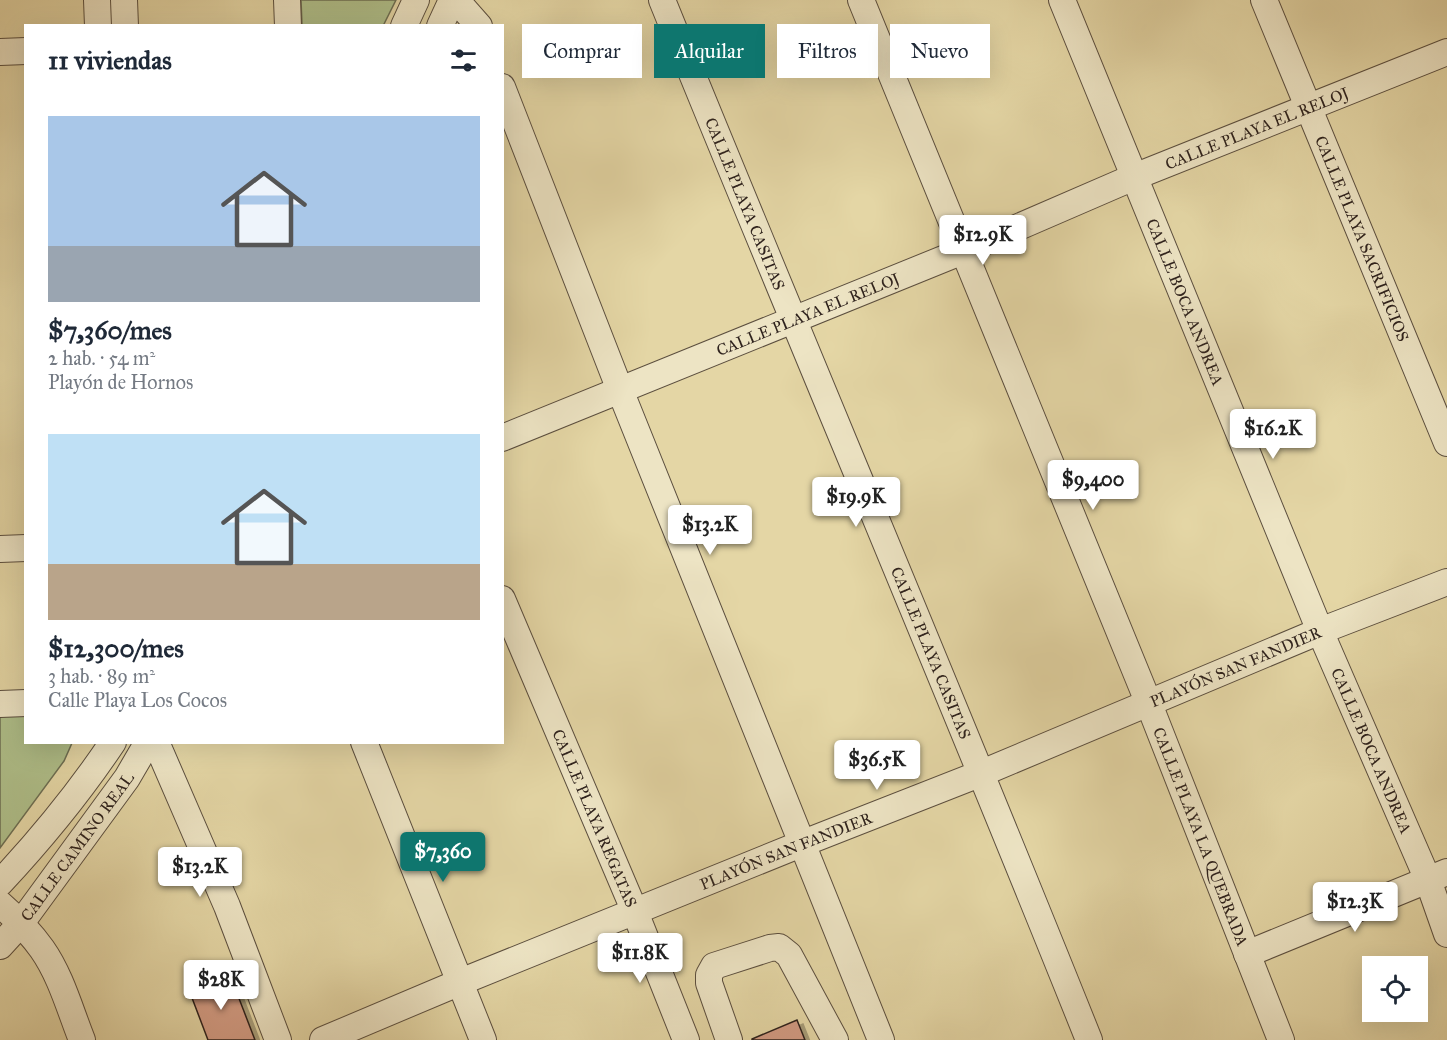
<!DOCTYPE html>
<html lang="es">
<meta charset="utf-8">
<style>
body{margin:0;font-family:"IM FELL Great Primer",serif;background:#f6f6f7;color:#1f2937;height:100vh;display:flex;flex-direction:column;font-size:22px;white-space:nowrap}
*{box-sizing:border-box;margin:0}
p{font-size:20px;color:#747a83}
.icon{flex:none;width:33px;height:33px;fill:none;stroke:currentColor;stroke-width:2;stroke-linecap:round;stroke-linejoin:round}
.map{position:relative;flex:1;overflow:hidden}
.side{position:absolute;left:24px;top:24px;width:480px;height:720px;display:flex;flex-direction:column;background:#fff;border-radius:0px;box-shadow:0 6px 24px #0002}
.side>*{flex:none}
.guide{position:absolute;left:522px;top:24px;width:570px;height:54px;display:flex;gap:12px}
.controls{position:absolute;left:1362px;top:956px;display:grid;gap:12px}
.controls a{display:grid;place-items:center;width:66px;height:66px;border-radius:0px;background:#fff;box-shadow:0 6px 24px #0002;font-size:30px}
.price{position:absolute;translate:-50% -51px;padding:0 14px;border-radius:6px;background:#fff;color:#222;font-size:20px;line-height:39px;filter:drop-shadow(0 2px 3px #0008)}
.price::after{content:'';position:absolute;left:50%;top:36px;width:18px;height:14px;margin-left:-9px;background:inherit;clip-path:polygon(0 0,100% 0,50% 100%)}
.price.selected{background:#0f766e;color:#fff}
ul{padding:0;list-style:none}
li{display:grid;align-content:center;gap:12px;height:318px;padding:0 24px}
li span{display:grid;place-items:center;height:186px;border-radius:0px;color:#555}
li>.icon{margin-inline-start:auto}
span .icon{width:108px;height:108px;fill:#fffc;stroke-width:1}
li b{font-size:26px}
h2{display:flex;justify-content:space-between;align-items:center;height:72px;padding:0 24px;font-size:26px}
.tag{padding:0 21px;border-radius:0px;background:#fff;box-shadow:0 6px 24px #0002;font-size:21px;line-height:54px}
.tag.selected{background:#0f766e;color:#fff}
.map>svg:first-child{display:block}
</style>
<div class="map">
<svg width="1447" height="1040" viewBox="0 0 1447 1040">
<defs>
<filter id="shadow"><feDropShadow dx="6" dy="4" stdDeviation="0" flood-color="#0004"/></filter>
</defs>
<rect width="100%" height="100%" fill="#e4d6a5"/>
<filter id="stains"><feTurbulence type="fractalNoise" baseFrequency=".00333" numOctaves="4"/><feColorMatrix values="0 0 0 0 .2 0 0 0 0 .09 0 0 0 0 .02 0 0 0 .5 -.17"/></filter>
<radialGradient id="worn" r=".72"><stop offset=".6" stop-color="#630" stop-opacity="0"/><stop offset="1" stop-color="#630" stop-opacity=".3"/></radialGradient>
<path fill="#afbf8a" stroke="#6e7054" stroke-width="1.5" d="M 301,0 L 396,0 L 383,26 L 302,25 Z
M 0,710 L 25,710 L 26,742 L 72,743 L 64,761 L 0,848 Z"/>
<path fill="#d39c84" stroke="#2e221d" stroke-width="1.5" filter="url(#shadow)" d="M 230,975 L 255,1040 L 208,1040 L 189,990 Z
M 797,1020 L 805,1040 L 752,1040 L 752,1039 Z"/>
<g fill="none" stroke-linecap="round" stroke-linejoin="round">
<g stroke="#5c4f3f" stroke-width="28">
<g id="minor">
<path d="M 97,0 L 98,26"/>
<path d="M 124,0 L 125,26"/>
<path d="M 287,0 L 288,26"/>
<path d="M 456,0 L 479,26"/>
<path id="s1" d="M 662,0 C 803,347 950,692 1089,1040"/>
<path id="s2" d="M 861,0 L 1149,704 L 1281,1040"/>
<path id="s3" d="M 1062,0 L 1320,631 L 1428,880 L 1447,934"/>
<path id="s4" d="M 1264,0 L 1447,443"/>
<path d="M 404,26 L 416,0"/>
<path d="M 440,26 L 452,0"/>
<path d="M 0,52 L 26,51"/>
<path d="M 502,87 L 620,390 L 881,1040"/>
<path id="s5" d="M 502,438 L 963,251 L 1134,177 L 1447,52"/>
<path d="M 0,549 L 26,548"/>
<path id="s6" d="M 502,599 L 635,912 L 686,1040"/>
<path d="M 0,704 L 26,703"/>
<path d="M 156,742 L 227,906 L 278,1040"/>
<path d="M 364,742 L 483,1040"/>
<path d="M 0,883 C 41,839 79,793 113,742"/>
<path d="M 0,904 C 16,918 30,932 42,949 C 61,976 70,1010 82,1040"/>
<path id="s7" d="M 0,946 L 21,923 L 127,778 L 148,742"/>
<path d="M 1247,954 L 1447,872"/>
<path id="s8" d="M 323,1040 L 458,983 L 801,844 L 982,773 L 1320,631 L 1447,582"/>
<path d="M 729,1040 L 709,983 L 709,975 L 714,966 L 770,948 L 779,947 L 789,955 L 835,1040"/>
</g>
</g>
<use href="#minor" stroke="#ede4c4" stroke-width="26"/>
</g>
<g text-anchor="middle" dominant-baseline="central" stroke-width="4.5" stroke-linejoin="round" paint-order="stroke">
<g font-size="16" fill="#2e221d" stroke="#ede4c4">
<text stroke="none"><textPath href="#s5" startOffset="816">CALLE PLAYA EL RELOJ</textPath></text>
<text stroke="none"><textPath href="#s1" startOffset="220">CALLE PLAYA CASITAS</textPath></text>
<text stroke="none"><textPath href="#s4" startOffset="258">CALLE PLAYA SACRIFICIOS</textPath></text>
<text stroke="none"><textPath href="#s3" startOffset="326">CALLE BOCA ANDREA</textPath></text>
<text stroke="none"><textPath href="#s5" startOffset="330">CALLE PLAYA EL RELOJ</textPath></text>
<text stroke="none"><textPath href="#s1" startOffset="706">CALLE PLAYA CASITAS</textPath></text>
<text stroke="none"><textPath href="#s8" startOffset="986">PLAYÓN SAN FANDIER</textPath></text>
<text stroke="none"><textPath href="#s3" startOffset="812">CALLE BOCA ANDREA</textPath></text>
<text stroke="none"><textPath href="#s6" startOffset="238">CALLE PLAYA REGATAS</textPath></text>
<text stroke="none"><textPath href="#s2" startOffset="903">CALLE PLAYA LA QUEBRADA</textPath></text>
<text stroke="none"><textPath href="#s7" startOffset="126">CALLE CAMINO REAL</textPath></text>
<text stroke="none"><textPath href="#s8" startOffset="500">PLAYÓN SAN FANDIER</textPath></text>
</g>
</g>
<rect width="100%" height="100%" filter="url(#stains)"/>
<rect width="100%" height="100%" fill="url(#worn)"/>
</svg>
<div class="controls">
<a><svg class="icon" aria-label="locate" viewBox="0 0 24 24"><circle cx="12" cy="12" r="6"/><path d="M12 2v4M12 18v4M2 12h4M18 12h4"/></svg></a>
</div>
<b class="price" style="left:983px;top:266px">$12.9K</b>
<b class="price" style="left:1273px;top:460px">$16.2K</b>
<b class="price" style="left:1093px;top:511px">$9,400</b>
<b class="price" style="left:856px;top:528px">$19.9K</b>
<b class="price" style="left:710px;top:556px">$13.2K</b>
<b class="price" style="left:877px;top:791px">$36.5K</b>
<b class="price selected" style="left:443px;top:883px">$7,360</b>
<b class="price" style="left:200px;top:898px">$13.2K</b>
<b class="price" style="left:1355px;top:933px">$12.3K</b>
<b class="price" style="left:640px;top:984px">$11.8K</b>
<b class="price" style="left:221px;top:1011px">$28K</b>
<div class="guide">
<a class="tag">Comprar</a>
<a class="tag selected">Alquilar</a>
<a class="tag">Filtros</a>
<a class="tag">Nuevo</a>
</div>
<section class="side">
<h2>11 viviendas<svg class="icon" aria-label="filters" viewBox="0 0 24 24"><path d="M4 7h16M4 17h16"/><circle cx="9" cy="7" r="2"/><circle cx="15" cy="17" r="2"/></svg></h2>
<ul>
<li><span style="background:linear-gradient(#a9c7e8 70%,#9aa5b1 0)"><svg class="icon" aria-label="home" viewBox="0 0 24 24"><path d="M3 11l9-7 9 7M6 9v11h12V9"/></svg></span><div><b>$7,360/mes</b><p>2 hab. · 54 m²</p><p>Playón de Hornos</p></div></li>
<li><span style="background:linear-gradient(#bfe0f5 70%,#b9a48a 0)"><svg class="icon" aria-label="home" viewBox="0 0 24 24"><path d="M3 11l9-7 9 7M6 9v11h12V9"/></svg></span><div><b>$12,300/mes</b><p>3 hab. · 89 m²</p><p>Calle Playa Los Cocos</p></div></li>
</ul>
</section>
</div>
